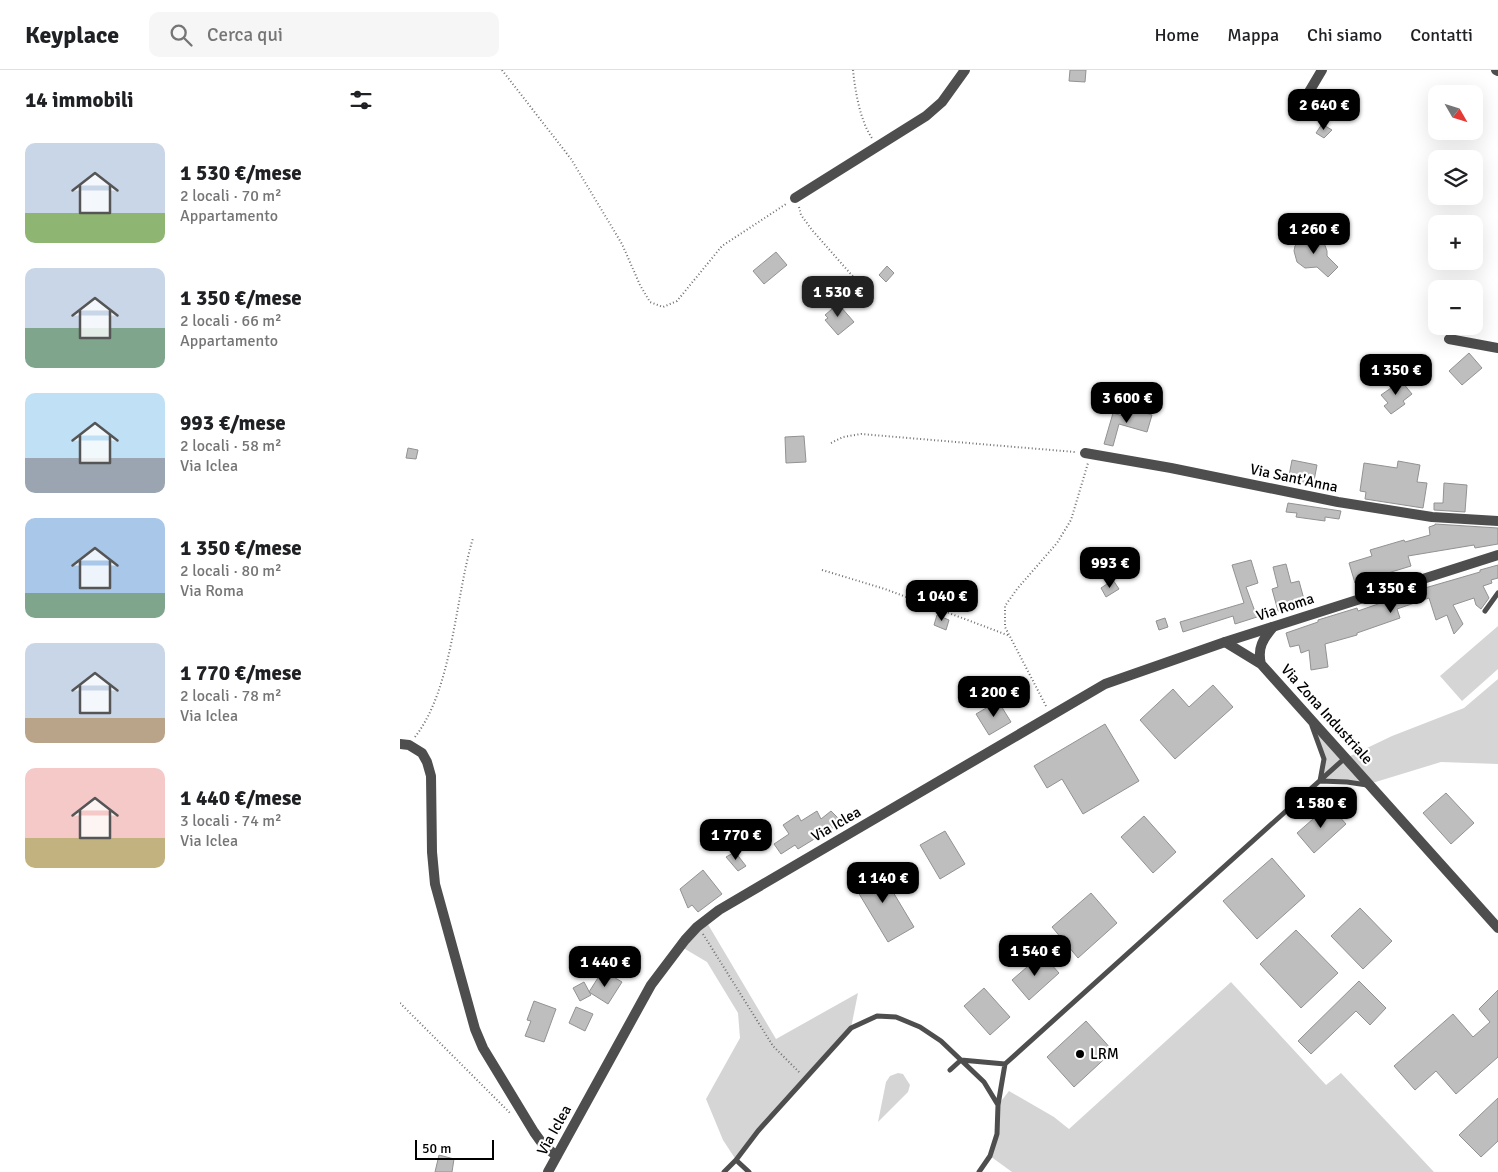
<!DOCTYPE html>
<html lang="it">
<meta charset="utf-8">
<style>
body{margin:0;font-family:Signika,sans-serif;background:#f6f6f6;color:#202124;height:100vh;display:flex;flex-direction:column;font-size:19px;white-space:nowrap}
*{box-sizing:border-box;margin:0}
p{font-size:16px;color:#757577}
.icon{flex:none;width:28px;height:28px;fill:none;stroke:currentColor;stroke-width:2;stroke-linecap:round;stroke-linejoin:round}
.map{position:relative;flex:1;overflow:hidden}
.side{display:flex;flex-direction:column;background:#fff;width:400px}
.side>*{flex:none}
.needle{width:32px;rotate:129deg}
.buttons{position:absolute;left:1028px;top:15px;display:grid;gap:10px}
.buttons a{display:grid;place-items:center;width:55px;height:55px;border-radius:10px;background:#fff;box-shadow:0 5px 20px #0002;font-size:25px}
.scale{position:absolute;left:15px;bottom:12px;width:79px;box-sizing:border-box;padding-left:5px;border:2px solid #000;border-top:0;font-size:14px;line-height:18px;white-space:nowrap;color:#000;-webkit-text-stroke:4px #fff;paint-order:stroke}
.price{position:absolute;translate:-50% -42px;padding:0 11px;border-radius:10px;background:#000;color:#fff;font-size:16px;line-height:32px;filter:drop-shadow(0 1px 2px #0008)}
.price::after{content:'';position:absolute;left:50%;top:30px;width:15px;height:11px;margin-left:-8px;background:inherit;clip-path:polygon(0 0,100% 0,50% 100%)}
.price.active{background:#222;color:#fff}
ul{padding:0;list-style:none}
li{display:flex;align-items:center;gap:15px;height:125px;padding:0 25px}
li span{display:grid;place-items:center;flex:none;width:140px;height:100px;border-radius:10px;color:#555}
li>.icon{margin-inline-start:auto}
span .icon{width:60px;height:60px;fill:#fffc;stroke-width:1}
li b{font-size:21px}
h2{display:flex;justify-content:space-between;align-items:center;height:60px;padding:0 25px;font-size:21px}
header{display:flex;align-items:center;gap:30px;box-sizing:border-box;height:70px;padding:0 25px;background:#fff;border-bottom:1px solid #e0e0e0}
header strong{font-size:24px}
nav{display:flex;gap:28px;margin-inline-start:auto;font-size:18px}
.search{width:350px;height:45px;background:#f6f6f6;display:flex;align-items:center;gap:12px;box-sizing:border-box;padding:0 18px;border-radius:10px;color:#757577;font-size:19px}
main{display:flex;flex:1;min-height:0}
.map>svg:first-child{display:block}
</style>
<header>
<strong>Keyplace</strong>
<div class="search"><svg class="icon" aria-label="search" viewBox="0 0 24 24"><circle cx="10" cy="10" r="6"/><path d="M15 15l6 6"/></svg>Cerca qui</div>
<nav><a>Home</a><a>Mappa</a><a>Chi siamo</a><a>Contatti</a></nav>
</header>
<main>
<section class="side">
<h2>14 immobili<svg class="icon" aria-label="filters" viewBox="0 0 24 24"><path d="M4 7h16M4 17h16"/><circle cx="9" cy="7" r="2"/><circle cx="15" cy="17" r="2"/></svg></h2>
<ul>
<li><span style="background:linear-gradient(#c9d6e8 70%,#8fb573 0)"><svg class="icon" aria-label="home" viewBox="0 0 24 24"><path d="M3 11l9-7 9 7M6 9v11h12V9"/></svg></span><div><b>1 530 €/mese</b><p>2 locali · 70 m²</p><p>Appartamento</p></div></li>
<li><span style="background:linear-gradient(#c9d6e8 60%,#7fa58c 0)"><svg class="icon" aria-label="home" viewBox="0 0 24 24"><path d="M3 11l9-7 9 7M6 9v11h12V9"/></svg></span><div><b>1 350 €/mese</b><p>2 locali · 66 m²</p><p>Appartamento</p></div></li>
<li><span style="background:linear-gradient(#bfe0f5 65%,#9aa5b1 0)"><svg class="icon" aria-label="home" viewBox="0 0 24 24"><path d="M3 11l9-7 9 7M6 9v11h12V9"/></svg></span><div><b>993 €/mese</b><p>2 locali · 58 m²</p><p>Via Iclea</p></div></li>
<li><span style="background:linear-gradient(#a9c7e8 75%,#7fa58c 0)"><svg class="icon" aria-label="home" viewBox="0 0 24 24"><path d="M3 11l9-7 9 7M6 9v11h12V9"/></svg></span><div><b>1 350 €/mese</b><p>2 locali · 80 m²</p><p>Via Roma</p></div></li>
<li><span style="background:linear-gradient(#c9d6e8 75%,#b9a48a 0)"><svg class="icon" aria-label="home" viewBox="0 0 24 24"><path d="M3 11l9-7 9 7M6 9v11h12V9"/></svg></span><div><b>1 770 €/mese</b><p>2 locali · 78 m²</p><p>Via Iclea</p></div></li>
<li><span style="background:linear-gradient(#f6c9c9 70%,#c2b280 0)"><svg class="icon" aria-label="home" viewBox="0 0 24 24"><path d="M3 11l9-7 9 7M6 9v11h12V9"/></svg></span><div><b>1 440 €/mese</b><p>3 locali · 74 m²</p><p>Via Iclea</p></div></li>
</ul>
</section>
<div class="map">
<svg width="1098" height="1102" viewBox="0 0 1098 1102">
<rect width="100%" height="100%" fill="#fff"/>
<path fill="#d5d5d5" d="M 1098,556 L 1098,599 L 1062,631 L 1040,606 Z
M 1098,609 L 1098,694 L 1041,692 L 969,714 L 920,711 L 924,689 L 909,647 L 946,688 L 992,666 L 1064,638 Z
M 306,851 L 376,969 L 458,923 L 451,958 L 358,1061 L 336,1090 L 323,1070 L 306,1029 L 340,968 L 338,943 L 307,892 L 280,876 Z
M 831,912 L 926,1015 L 941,1003 L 1034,1102 L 612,1102 L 590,1086 L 597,1064 L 598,1035 L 609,1021 L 654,1047 L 669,1059 Z
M 498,1003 L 503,1004 L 510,1015 L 508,1022 L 478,1052 L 486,1012 L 490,1006 Z"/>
<path fill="#bebebe" stroke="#929292" d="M 670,0 L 686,0 L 685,12 L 669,11 Z
M 920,20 L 939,30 L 928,50 L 909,40 Z
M 922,54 L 932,60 L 924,68 L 916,63 Z
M 907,165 L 918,167 L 923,170 L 927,181 L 927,186 L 938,197 L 928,207 L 917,197 L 905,198 L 897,192 L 894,181 L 895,176 L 902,167 Z
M 376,182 L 387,195 L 364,214 L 353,201 Z
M 487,196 L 494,203 L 486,212 L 479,205 Z
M 433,228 L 454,252 L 438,265 L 425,250 L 428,248 L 425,245 L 432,239 L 427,233 Z
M 1069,283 L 1082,298 L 1062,315 L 1049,301 Z
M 998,307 L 1012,324 L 1003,331 L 1005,334 L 991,344 L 984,336 L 988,333 L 981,325 L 991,318 L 988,315 Z
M 732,339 L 752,345 L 747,362 L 719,354 L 713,376 L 704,374 L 713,343 L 730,348 Z
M 404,366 L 406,392 L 386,393 L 385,367 Z
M 8,378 L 18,380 L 16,389 L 6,388 Z
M 892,390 L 917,395 L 913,416 L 888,411 Z
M 998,391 L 1020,395 L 1017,412 L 1027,413 L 1023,438 L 965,429 L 966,422 L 960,421 L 964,393 L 997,398 Z
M 1044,413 L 1067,415 L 1065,442 L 1034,440 L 1034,433 L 1043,433 Z
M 888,433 L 941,441 L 939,449 L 925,447 L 925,451 L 896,447 L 897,443 L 886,442 Z
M 1035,454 L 1098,458 L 1098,474 L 1075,478 L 1074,475 L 1008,486 L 1011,496 L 955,513 L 949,493 L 972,486 L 970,480 L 1004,470 L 1005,472 L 1030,465 L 1029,457 L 1035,455 Z
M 851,490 L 858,513 L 846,517 L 857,547 L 835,554 L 833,546 L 783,562 L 780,552 L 844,533 L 832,495 Z
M 886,494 L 891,513 L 899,511 L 905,533 L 878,541 L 872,519 L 878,517 L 873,497 Z
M 1098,495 L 1098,508 L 1091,510 L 1092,513 L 1083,516 L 1089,528 L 1081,539 L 1076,535 L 1074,528 L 1053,535 L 1063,554 L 1054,564 L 1047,545 L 1036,550 L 1029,528 L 997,539 L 1000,548 L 957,563 L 957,565 L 925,574 L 928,597 L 911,600 L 909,580 L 901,583 L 899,575 L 890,577 L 886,563 L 918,552 L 918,550 L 957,538 L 958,541 L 1018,520 L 1080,502 L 1080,500 Z
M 713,510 L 719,519 L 706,527 L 701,518 Z
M 537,545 L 549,550 L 546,560 L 534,555 Z
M 765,548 L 768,557 L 759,560 L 756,551 Z
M 813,615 L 833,637 L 775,689 L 740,650 L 773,619 L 789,637 Z
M 598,631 L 611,652 L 589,665 L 576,644 Z
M 705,654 L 739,711 L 683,744 L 662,709 L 647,718 L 634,696 Z
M 1046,723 L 1074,753 L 1051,774 L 1023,743 Z
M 929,735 L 946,754 L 914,783 L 897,763 Z
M 417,741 L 421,749 L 431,741 L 442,752 L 398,779 L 395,775 L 381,784 L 374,774 L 389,764 L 383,755 L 398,745 L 401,751 Z
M 744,746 L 776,782 L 753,803 L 721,767 Z
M 545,761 L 565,794 L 540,809 L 520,775 Z
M 335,782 L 346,796 L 338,801 L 326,787 Z
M 872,788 L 905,826 L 857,869 L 823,831 Z
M 478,797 L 514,857 L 488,872 L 452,812 Z
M 303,800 L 322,824 L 298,842 L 292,835 L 288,838 L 280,819 Z
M 691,823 L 717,853 L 678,888 L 652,857 Z
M 960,838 L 992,871 L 963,899 L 931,866 Z
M 896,860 L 938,903 L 901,938 L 860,894 Z
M 642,884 L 659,903 L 629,930 L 612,910 Z
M 201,903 L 210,909 L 212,906 L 222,912 L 208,934 L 189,922 Z
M 959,911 L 986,938 L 970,955 L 956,941 L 911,984 L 898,971 Z
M 184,912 L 191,925 L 180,931 L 173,918 Z
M 584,918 L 610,947 L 590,965 L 564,936 Z
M 1098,920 L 1098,987 L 1056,1024 L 1036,1001 L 1015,1020 L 994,996 L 1053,944 L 1073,967 L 1090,952 L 1079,939 Z
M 134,931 L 156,939 L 144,972 L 125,966 L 131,951 L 127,950 Z
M 176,937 L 193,944 L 185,961 L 169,953 Z
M 686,951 L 713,981 L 674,1017 L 647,987 Z
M 1098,1028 L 1098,1071 L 1081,1087 L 1059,1065 Z
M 39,1085 L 54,1089 L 52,1102 L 35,1102 Z"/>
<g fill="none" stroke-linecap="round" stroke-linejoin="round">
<path stroke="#707070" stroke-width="2" stroke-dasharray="1 2.5" stroke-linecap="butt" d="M 102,0 L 171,89 L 222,174 L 240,215 L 250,232 L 263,237 L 277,231 L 322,176 L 386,134
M 453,0 C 455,20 460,51 472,68
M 399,137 L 401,145 L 412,160 L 471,227
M 431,373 L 443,367 L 461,364 L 675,382
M 422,500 L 485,519 L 610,566
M 646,636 L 605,557 L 605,536 L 617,519 L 657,473 L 671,450 L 688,393
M 15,667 C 53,618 55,528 73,468
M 303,864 L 373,976 L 400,1003
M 0,933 L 110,1043"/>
<path stroke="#4e4e4e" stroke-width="5" d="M 1085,541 L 1098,523
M 912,656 L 924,689 L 920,711 L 947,712 L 967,715
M 550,1000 L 561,990 L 605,994
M 598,1035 L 605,994 L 945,688
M 336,1090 L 349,1102
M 324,1102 L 336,1090 L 358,1061 L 451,958 L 477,946 L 496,947 L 520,957 L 541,971 L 584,1012 L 598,1035 L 597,1064 L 590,1086 L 579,1102"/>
<path stroke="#4e4e4e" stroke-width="10" d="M 1096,0 L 1098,1
M 900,37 L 922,0
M 395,128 L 526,46 L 542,32 L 565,0
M 1049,269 L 1098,278
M 685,383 L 771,398 L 938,432 L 1032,447 L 1098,451
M 825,572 L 861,594 L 1098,858
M 861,594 C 857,578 863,569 873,557"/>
<path stroke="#4e4e4e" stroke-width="10" d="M 0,674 L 9,675 L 22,683 L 27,692 L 31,706 L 32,782 L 35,814 L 75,959 L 83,978 L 134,1062 L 144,1076 L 157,1086
M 148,1102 L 251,915 L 285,870 L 297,857 L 319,840 L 705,614 L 825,572 L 1098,485"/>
</g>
<circle fill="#000" stroke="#fff" stroke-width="2" cx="680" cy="984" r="5"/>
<g text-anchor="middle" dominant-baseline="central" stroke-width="4.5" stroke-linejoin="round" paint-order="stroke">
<g font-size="15" fill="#000" stroke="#fff">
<text transform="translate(894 408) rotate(12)">Via Sant'Anna</text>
<text transform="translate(885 537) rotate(-18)">Via Roma</text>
<text transform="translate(927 644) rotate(48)">Via Zona Industriale</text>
<text transform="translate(436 754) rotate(-30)">Via Iclea</text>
<text transform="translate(154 1060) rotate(-61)">Via Iclea</text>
</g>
<g font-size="15" fill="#000" stroke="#fff" text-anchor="start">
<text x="690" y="984">LRM</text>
</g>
</g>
</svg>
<div class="buttons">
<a><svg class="needle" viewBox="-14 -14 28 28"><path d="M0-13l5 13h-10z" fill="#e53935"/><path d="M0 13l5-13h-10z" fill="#757577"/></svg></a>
<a><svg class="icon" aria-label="layers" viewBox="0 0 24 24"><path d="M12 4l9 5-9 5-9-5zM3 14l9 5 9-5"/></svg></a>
<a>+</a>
<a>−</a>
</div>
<div class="scale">50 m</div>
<b class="price" style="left:924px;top:61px">2 640 €</b>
<b class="price" style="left:914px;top:185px">1 260 €</b>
<b class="price active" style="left:438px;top:248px">1 530 €</b>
<b class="price" style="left:996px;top:326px">1 350 €</b>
<b class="price" style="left:727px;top:354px">3 600 €</b>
<b class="price" style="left:710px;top:519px">993 €</b>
<b class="price" style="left:991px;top:544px">1 350 €</b>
<b class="price" style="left:542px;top:552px">1 040 €</b>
<b class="price" style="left:594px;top:648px">1 200 €</b>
<b class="price" style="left:921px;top:759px">1 580 €</b>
<b class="price" style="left:336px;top:791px">1 770 €</b>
<b class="price" style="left:483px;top:834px">1 140 €</b>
<b class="price" style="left:635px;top:907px">1 540 €</b>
<b class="price" style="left:205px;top:918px">1 440 €</b>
</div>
</main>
